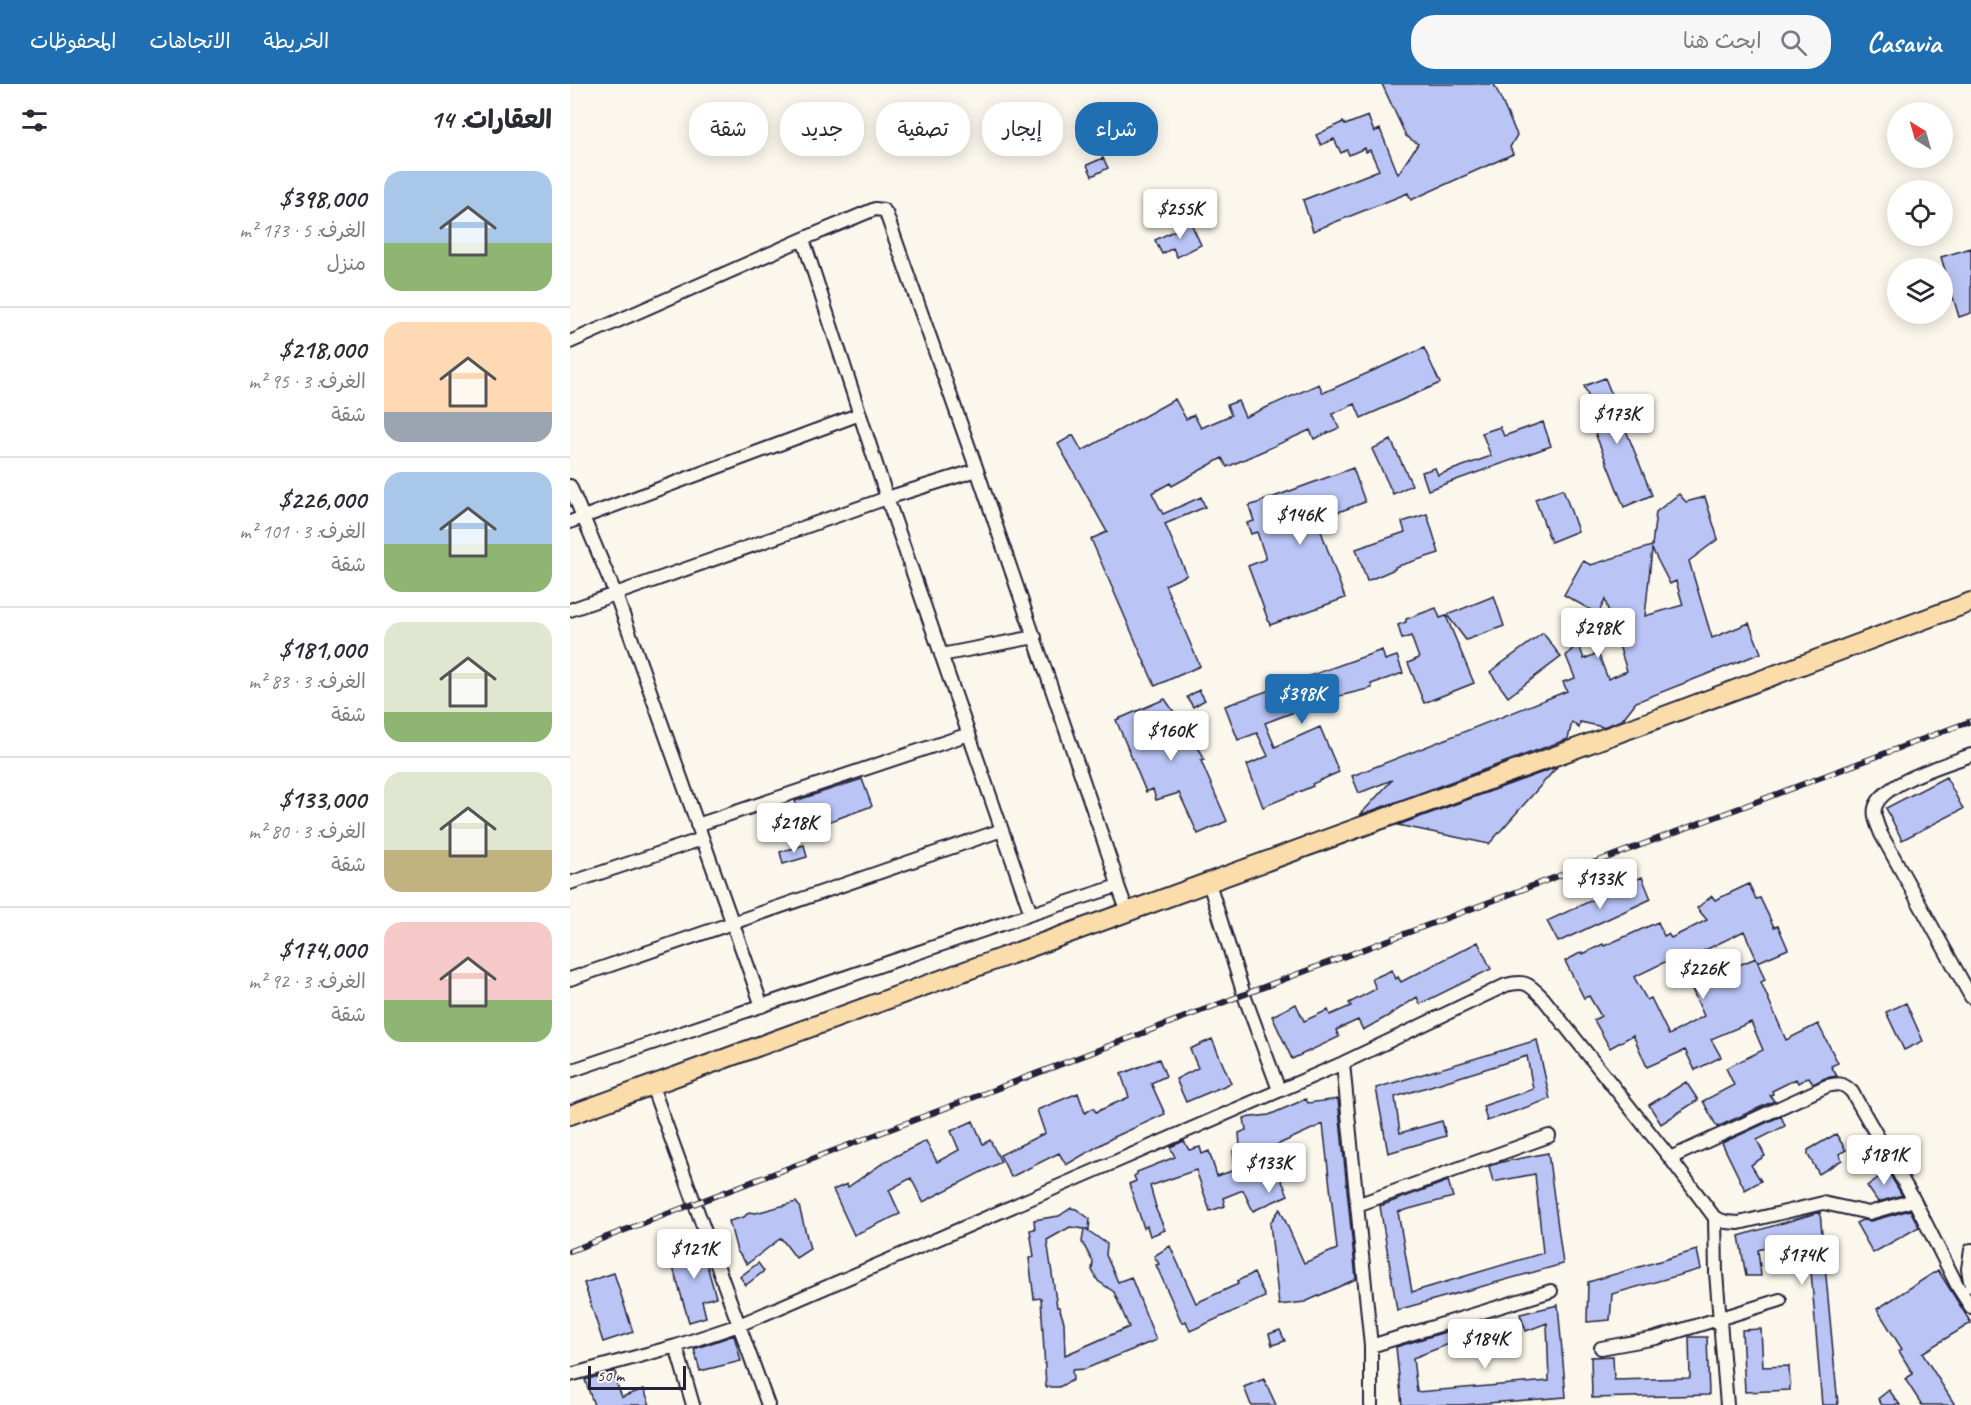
<!DOCTYPE html>
<html lang="ar">
<meta charset="utf-8">
<style>
body{margin:0;font-family:Caveat,"Playpen Sans Arabic",sans-serif;background:#f7f7f7;color:#2b2b33;direction:rtl;height:100vh;display:flex;flex-direction:column;font-size:22px;white-space:nowrap}
*{box-sizing:border-box;margin:0}
p{font-size:20px;color:#7c7c81}
.icon{flex:none;width:33px;height:33px;fill:none;stroke:currentColor;stroke-width:2;stroke-linecap:round;stroke-linejoin:round}
.map{position:relative;flex:1;overflow:hidden;direction:ltr}
.details{display:flex;flex-direction:column;background:#fff;width:570px}
.details>*{flex:none}
.hud{position:absolute;left:18px;top:18px;width:570px;height:54px;direction:rtl;display:flex;gap:12px}
.needle{width:39px;rotate:323deg}
.fabs{position:absolute;left:1317px;top:18px;display:grid;gap:12px}
.fabs a{display:grid;place-items:center;width:66px;height:66px;border-radius:50%;background:#fff;box-shadow:0 3px 15px #0003;font-size:30px}
.scale{position:absolute;left:18px;bottom:15px;width:98px;box-sizing:border-box;padding-left:6px;border:3px solid #22223b;border-top:0;font-size:16px;line-height:21px;white-space:nowrap;color:#22223b;-webkit-text-stroke:4px #fbf7ec;paint-order:stroke}
.price{position:absolute;translate:-50% -51px;padding:0 14px;border-radius:6px;background:#fff;color:#222;font-size:20px;line-height:39px;filter:drop-shadow(0 2px 3px #0008)}
.price::after{content:'';position:absolute;left:50%;top:36px;width:18px;height:14px;margin-left:-9px;background:inherit;clip-path:polygon(0 0,100% 0,50% 100%)}
.price.active{background:#1f6fb2;color:#fff}
ul{padding:0;list-style:none}
li{display:flex;align-items:center;gap:18px;height:150px;padding:0 18px}
li+li{border-top:2px solid #e1e1e2}
li span{display:grid;place-items:center;flex:none;width:168px;height:120px;border-radius:18px;color:#555}
li>.icon{margin-inline-start:auto}
span .icon{width:72px;height:72px;fill:#fffc;stroke-width:1}
li b{font-size:26px}
h2{display:flex;justify-content:space-between;align-items:center;height:72px;padding:0 18px;font-size:26px}
.pill{padding:0 21px;border-radius:24px;background:#fff;box-shadow:0 3px 15px #0003;font-size:21px;line-height:54px}
.pill.active{background:#1f6fb2;color:#fff}
header{display:flex;align-items:center;gap:36px;box-sizing:border-box;height:84px;padding:0 30px;background:#1f6fb2;color:#fff}
header strong{font-size:28px}
nav{display:flex;gap:33px;margin-inline-start:auto;font-size:21px}
.search{width:420px;height:54px;background:#f7f7f7;display:flex;align-items:center;gap:15px;box-sizing:border-box;padding:0 21px;border-radius:24px;color:#7c7c81;font-size:22px}
main{display:flex;flex:1;min-height:0}
.map>svg:first-child{display:block}
</style>
<header>
<strong>Casavia</strong>
<div class="search"><svg class="icon" aria-label="search" viewBox="0 0 24 24"><circle cx="10" cy="10" r="6"/><path d="M15 15l6 6"/></svg>ابحث هنا</div>
<nav><a>الخريطة</a><a>الاتجاهات</a><a>المحفوظات</a></nav>
</header>
<main>
<div class="map">
<svg width="1401" height="1321" viewBox="0 0 1401 1321">
<rect width="100%" height="100%" fill="#fbf7ec"/>
<filter id="ink" filterUnits="userSpaceOnUse"><feTurbulence type="fractalNoise" baseFrequency=".0167" numOctaves="2"/><feDisplacementMap in="SourceGraphic" scale="12" xChannelSelector="R" yChannelSelector="G"/><feConvolveMatrix kernelMatrix="1 2 1 2 8 2 1 2 1" color-interpolation-filters="sRGB"/></filter>
<g filter="url(#ink)">
<path fill="#bac5f6" stroke="#22223b" stroke-width="1.5" fill-rule="evenodd" d="M 812,0 L 924,0 L 947,51 L 940,63 L 943,70 L 841,116 L 838,109 L 743,147 L 733,116 L 809,86 L 800,66 L 796,68 L 795,64 L 779,71 L 777,66 L 771,69 L 764,55 L 751,61 L 746,51 L 773,38 L 775,41 L 798,32 L 804,48 L 810,45 L 828,90 L 848,60 L 836,52 Z
M 533,74 L 538,84 L 522,92 L 517,81 Z
M 619,135 L 631,161 L 607,173 L 603,164 L 592,170 L 585,156 L 606,146 L 604,142 Z
M 1401,164 L 1401,229 L 1389,233 L 1371,173 Z
M 854,264 L 870,299 L 791,334 L 785,320 L 762,330 L 769,344 L 744,355 L 740,346 L 657,383 L 652,374 L 602,402 L 600,399 L 582,409 L 593,430 L 631,413 L 635,423 L 595,440 L 617,491 L 595,501 L 630,582 L 585,602 L 521,455 L 537,448 L 488,360 L 503,351 L 512,367 L 605,315 L 616,335 L 624,331 L 631,344 L 661,331 L 657,321 L 668,317 L 675,333 L 749,300 L 753,309 Z
M 1035,294 L 1082,411 L 1054,423 L 1020,336 L 1027,334 L 1014,302 Z
M 973,338 L 981,362 L 858,406 L 852,388 L 865,384 L 868,391 L 921,372 L 912,349 L 930,343 L 934,352 Z
M 821,356 L 842,401 L 823,410 L 802,365 Z
M 783,384 L 795,418 L 747,436 L 775,514 L 700,541 L 678,482 L 696,475 L 687,448 L 681,450 L 677,439 L 684,437 L 679,422 Z
M 993,405 L 1008,447 L 981,458 L 965,415 Z
M 1109,410 L 1116,418 L 1135,413 L 1148,455 L 1119,477 L 1142,554 L 1179,539 L 1191,569 L 1066,618 L 1052,636 L 1033,643 L 1010,638 L 1009,644 L 1002,638 L 998,655 L 790,731 L 822,696 L 789,709 L 782,692 L 997,607 L 993,598 L 1005,594 L 996,572 L 1008,559 L 1014,575 L 1028,569 L 1038,595 L 1057,587 L 1035,516 L 1028,530 L 994,511 L 1013,477 L 1021,481 L 1082,462 L 1086,428 ZM 1082,465 L 1100,500 L 1106,497 L 1113,521 L 1075,532 Z
M 857,430 L 869,469 L 825,483 L 825,485 L 797,497 L 786,465 L 835,448 L 832,438 Z
M 924,512 L 934,542 L 896,556 L 877,531 Z
M 866,524 L 870,534 L 876,532 L 904,599 L 854,619 L 838,579 L 849,574 L 841,552 L 832,555 L 828,541 L 836,538 L 836,535 Z
M 973,549 L 991,573 L 938,613 L 920,588 Z
M 812,566 L 815,576 L 827,572 L 833,589 L 801,600 L 802,604 L 761,614 L 695,639 L 705,663 L 750,643 L 769,688 L 742,700 L 743,702 L 693,723 L 677,681 L 698,672 L 687,649 L 668,656 L 655,622 Z
M 629,606 L 635,616 L 623,623 L 617,613 Z
M 595,615 L 631,668 L 634,676 L 631,677 L 657,737 L 628,750 L 609,709 L 586,716 L 583,705 L 576,708 L 546,636 Z
M 987,683 L 919,760 L 828,741 Z
M 1376,693 L 1393,725 L 1332,756 L 1316,724 Z
M 292,695 L 302,722 L 236,746 L 225,717 Z
M 234,761 L 237,773 L 213,780 L 210,768 Z
M 1072,793 L 1081,815 L 988,858 L 977,837 Z
M 1179,800 L 1186,815 L 1190,814 L 1204,843 L 1208,842 L 1218,865 L 1188,878 L 1186,874 L 1195,896 L 1191,898 L 1216,956 L 1248,940 L 1268,979 L 1261,982 L 1267,992 L 1255,994 L 1243,1000 L 1239,993 L 1228,999 L 1226,995 L 1202,1007 L 1203,1010 L 1200,1011 L 1204,1017 L 1147,1043 L 1133,1017 L 1164,1001 L 1156,984 L 1193,966 L 1181,938 L 1141,955 L 1151,973 L 1125,986 L 1115,966 L 1077,983 L 1063,951 L 1040,964 L 1024,936 L 1031,932 L 1019,912 L 1014,914 L 995,877 L 1012,868 L 1013,870 L 1033,860 L 1034,862 L 1088,838 L 1094,852 L 1098,850 L 1101,854 L 1137,836 L 1127,824 L 1142,812 L 1145,816 ZM 1174,847 L 1186,874 L 1142,892 L 1131,868 ZM 1107,872 L 1134,932 L 1099,951 L 1081,914 L 1077,916 L 1064,893 Z
M 908,858 L 921,885 L 850,920 L 847,913 L 818,932 L 793,946 L 788,936 L 766,946 L 769,953 L 722,975 L 702,932 L 726,920 L 734,937 L 758,926 L 760,931 L 781,922 L 779,919 L 806,905 L 802,895 L 822,886 L 826,895 L 828,893 L 831,898 Z
M 1336,919 L 1353,957 L 1334,966 L 1316,928 Z
M 642,955 L 661,999 L 616,1018 L 606,995 L 628,984 L 620,965 Z
M 967,956 L 980,1015 L 917,1037 L 913,1022 L 963,1005 L 957,972 L 825,1013 L 830,1049 L 872,1037 L 876,1052 L 818,1069 L 806,1004 Z
M 589,975 L 596,992 L 581,999 L 595,1030 L 542,1054 L 496,1081 L 489,1069 L 441,1093 L 430,1071 L 475,1049 L 467,1026 L 508,1009 L 515,1029 L 523,1024 L 526,1028 L 559,1013 L 551,990 Z
M 1116,998 L 1128,1016 L 1091,1040 L 1079,1021 Z
M 736,1015 L 738,1019 L 768,1015 L 786,1195 L 735,1218 L 709,1221 L 700,1139 L 710,1125 L 734,1179 L 767,1165 L 753,1040 L 698,1065 L 718,1111 L 683,1127 L 673,1106 L 653,1114 L 655,1122 L 640,1127 L 626,1086 L 580,1102 L 586,1123 L 585,1123 L 595,1146 L 580,1152 L 577,1142 L 574,1144 L 559,1100 L 566,1097 L 564,1092 L 567,1090 L 567,1088 L 605,1073 L 600,1063 L 614,1057 L 619,1066 L 630,1063 L 632,1070 L 639,1067 L 647,1092 L 665,1086 L 663,1067 L 670,1063 L 669,1049 L 676,1046 L 674,1034 L 699,1031 Z
M 1211,1032 L 1215,1042 L 1187,1056 L 1195,1072 L 1181,1081 L 1191,1097 L 1175,1106 L 1152,1059 Z
M 403,1037 L 413,1060 L 420,1056 L 431,1078 L 353,1118 L 341,1094 L 319,1106 L 330,1130 L 284,1151 L 263,1106 L 277,1100 L 278,1103 L 316,1077 L 356,1057 L 367,1078 L 389,1066 L 381,1047 Z
M 1266,1050 L 1276,1066 L 1269,1070 L 1272,1076 L 1249,1090 L 1238,1071 L 1238,1066 Z
M 978,1069 L 993,1180 L 827,1226 L 810,1122 L 878,1097 L 883,1113 L 828,1128 L 842,1208 L 973,1169 L 965,1090 L 923,1098 L 919,1082 L 932,1078 Z
M 1312,1077 L 1332,1111 L 1308,1118 L 1297,1102 L 1312,1091 L 1306,1081 Z
M 226,1118 L 229,1122 L 240,1165 L 226,1174 L 211,1154 L 177,1180 L 167,1167 L 159,1137 L 174,1133 L 179,1128 L 186,1129 Z
M 501,1124 L 506,1125 L 520,1135 L 519,1145 L 516,1145 L 537,1160 L 536,1171 L 548,1198 L 561,1193 L 586,1256 L 515,1285 L 502,1286 L 503,1296 L 489,1303 L 476,1303 L 471,1214 L 464,1215 L 459,1174 L 464,1173 L 460,1146 L 465,1145 L 464,1136 L 489,1132 ZM 500,1143 L 514,1145 L 512,1158 L 523,1178 L 522,1186 L 528,1197 L 544,1208 L 559,1243 L 495,1271 L 494,1238 L 489,1223 L 487,1223 L 477,1156 Z
M 1340,1126 L 1349,1143 L 1303,1169 L 1286,1139 L 1292,1136 L 1301,1137 Z
M 1250,1128 L 1268,1321 L 1252,1321 L 1238,1151 L 1188,1166 L 1191,1192 L 1176,1192 L 1169,1152 Z
M 123,1150 L 130,1172 L 134,1171 L 146,1213 L 132,1217 L 136,1233 L 119,1238 L 102,1180 L 118,1175 L 111,1153 Z
M 600,1162 L 626,1219 L 668,1200 L 667,1197 L 684,1189 L 695,1213 L 620,1247 L 616,1237 L 612,1239 L 586,1181 L 589,1180 L 584,1172 Z
M 1127,1166 L 1131,1185 L 1042,1210 L 1040,1236 L 1017,1238 L 1018,1198 Z
M 188,1179 L 194,1187 L 176,1201 L 170,1193 Z
M 1368,1186 L 1401,1239 L 1352,1269 L 1385,1321 L 1352,1321 L 1335,1295 L 1343,1290 L 1329,1267 L 1332,1265 L 1307,1225 Z
M 44,1189 L 63,1248 L 33,1258 L 14,1199 Z
M 988,1221 L 996,1313 L 892,1321 L 832,1321 L 826,1263 L 888,1244 L 892,1255 L 843,1274 L 847,1308 L 979,1297 L 977,1239 L 956,1247 L 950,1230 Z
M 1191,1245 L 1193,1283 L 1219,1282 L 1220,1306 L 1175,1308 L 1172,1246 Z
M 710,1246 L 715,1257 L 702,1261 L 699,1250 Z
M 164,1251 L 171,1277 L 130,1287 L 124,1265 Z
M 1119,1253 L 1137,1253 L 1139,1311 L 1022,1314 L 1021,1273 L 1043,1272 L 1044,1296 L 1120,1294 Z
M 45,1287 L 46,1292 L 44,1293 L 52,1313 L 74,1305 L 80,1321 L 24,1321 L 15,1296 Z
M 694,1295 L 706,1321 L 681,1321 L 674,1303 Z
M 1319,1306 L 1330,1321 L 1312,1321 L 1308,1315 Z"/>
<g fill="none" stroke-linecap="round" stroke-linejoin="round">
<g stroke="#22223b" stroke-width="16">
<path id="street" d="M 233,155 L 317,414 L 461,830
M 0,258 L 233,155 L 305,125 L 313,126 L 316,129 L 407,386 L 544,787 L 548,802 L 461,830 L 0,987
M 0,402 L 46,511 L 192,922
M 0,438 L 290,330
M 0,526 L 317,414 L 407,386
M 371,571 L 465,553
M 1401,671 C 1378,680 1312,698 1305,724 C 1303,733 1308,742 1311,750 L 1401,913
M 127,741 L 399,650
M 0,799 L 132,755
M 639,799 L 674,911 L 709,1006
M 548,802 L 558,829
M 0,895 L 432,746
M 773,979 L 801,1262 L 801,1321
M 82,1002 L 198,1321
M 1100,1074 L 1257,1002 C 1269,999 1273,999 1282,1008 L 1344,1116
M 787,1121 L 979,1052
M 1145,1134 L 1146,1189 L 1157,1321
M 1401,1166 L 1398,1185 L 1401,1202
M 106,1262 L 123,1321
M 801,1262 L 981,1207
M 1031,1264 L 1086,1254 L 1210,1216
M 0,1291 L 106,1262 L 169,1241 L 773,979 L 936,901 C 956,896 959,900 973,914 L 1100,1074 L 1145,1134 L 1156,1138 L 1169,1139 L 1253,1119 L 1299,1129 L 1344,1116 L 1388,1203 L 1401,1223"/>
</g>
<g stroke="#22223b" stroke-width="22">
<path id="primary" d="M 0,1031 L 1081,637 L 1401,518"/>
</g>
<use href="#street" stroke="#fbf7ec" stroke-width="12"/>
<use href="#primary" stroke="#fbddab" stroke-width="18"/>
<g stroke="#22223b" stroke-width="6">
<path id="rail" d="M 0,1167 L 741,885 L 1401,637"/>
</g>
<use href="#rail" stroke="#fbf7ec" stroke-width="4" stroke-dasharray="11" stroke-linecap="butt"/>
</g>
</g>
</svg>
<div class="fabs">
<a><svg class="needle" viewBox="-14 -14 28 28"><path d="M0-13l5 13h-10z" fill="#e53935"/><path d="M0 13l5-13h-10z" fill="#7c7c81"/></svg></a>
<a><svg class="icon" aria-label="locate" viewBox="0 0 24 24"><circle cx="12" cy="12" r="6"/><path d="M12 2v4M12 18v4M2 12h4M18 12h4"/></svg></a>
<a><svg class="icon" aria-label="layers" viewBox="0 0 24 24"><path d="M12 4l9 5-9 5-9-5zM3 14l9 5 9-5"/></svg></a>
</div>
<div class="scale">50 m</div>
<b class="price" style="left:610px;top:156px">$255K</b>
<b class="price" style="left:1047px;top:361px">$173K</b>
<b class="price" style="left:730px;top:462px">$146K</b>
<b class="price" style="left:1028px;top:575px">$298K</b>
<b class="price active" style="left:732px;top:641px">$398K</b>
<b class="price" style="left:601px;top:678px">$160K</b>
<b class="price" style="left:224px;top:770px">$218K</b>
<b class="price" style="left:1030px;top:826px">$133K</b>
<b class="price" style="left:1133px;top:916px">$226K</b>
<b class="price" style="left:1314px;top:1102px">$181K</b>
<b class="price" style="left:699px;top:1110px">$133K</b>
<b class="price" style="left:124px;top:1196px">$121K</b>
<b class="price" style="left:1232px;top:1202px">$174K</b>
<b class="price" style="left:915px;top:1286px">$184K</b>
<div class="hud">
<a class="pill active">شراء</a>
<a class="pill">إيجار</a>
<a class="pill">تصفية</a>
<a class="pill">جديد</a>
<a class="pill">شقة</a>
</div>
</div>
<section class="details">
<h2>العقارات: 14<svg class="icon" aria-label="filters" viewBox="0 0 24 24"><path d="M4 7h16M4 17h16"/><circle cx="9" cy="7" r="2"/><circle cx="15" cy="17" r="2"/></svg></h2>
<ul>
<li><span style="background:linear-gradient(#a9c7e8 60%,#8fb573 0)"><svg class="icon" aria-label="home" viewBox="0 0 24 24"><path d="M3 11l9-7 9 7M6 9v11h12V9"/></svg></span><div><b>$398,000</b><p>الغرف: 5 · 173 m²</p><p>منزل</p></div></li>
<li><span style="background:linear-gradient(#ffd9b3 75%,#9aa5b1 0)"><svg class="icon" aria-label="home" viewBox="0 0 24 24"><path d="M3 11l9-7 9 7M6 9v11h12V9"/></svg></span><div><b>$218,000</b><p>الغرف: 3 · 95 m²</p><p>شقة</p></div></li>
<li><span style="background:linear-gradient(#a9c7e8 60%,#8fb573 0)"><svg class="icon" aria-label="home" viewBox="0 0 24 24"><path d="M3 11l9-7 9 7M6 9v11h12V9"/></svg></span><div><b>$226,000</b><p>الغرف: 3 · 101 m²</p><p>شقة</p></div></li>
<li><span style="background:linear-gradient(#dfe7d0 75%,#8fb573 0)"><svg class="icon" aria-label="home" viewBox="0 0 24 24"><path d="M3 11l9-7 9 7M6 9v11h12V9"/></svg></span><div><b>$181,000</b><p>الغرف: 3 · 83 m²</p><p>شقة</p></div></li>
<li><span style="background:linear-gradient(#dfe7d0 65%,#c2b280 0)"><svg class="icon" aria-label="home" viewBox="0 0 24 24"><path d="M3 11l9-7 9 7M6 9v11h12V9"/></svg></span><div><b>$133,000</b><p>الغرف: 3 · 80 m²</p><p>شقة</p></div></li>
<li><span style="background:linear-gradient(#f6c9c9 65%,#8fb573 0)"><svg class="icon" aria-label="home" viewBox="0 0 24 24"><path d="M3 11l9-7 9 7M6 9v11h12V9"/></svg></span><div><b>$174,000</b><p>الغرف: 3 · 92 m²</p><p>شقة</p></div></li>
</ul>
</section>
</main>
